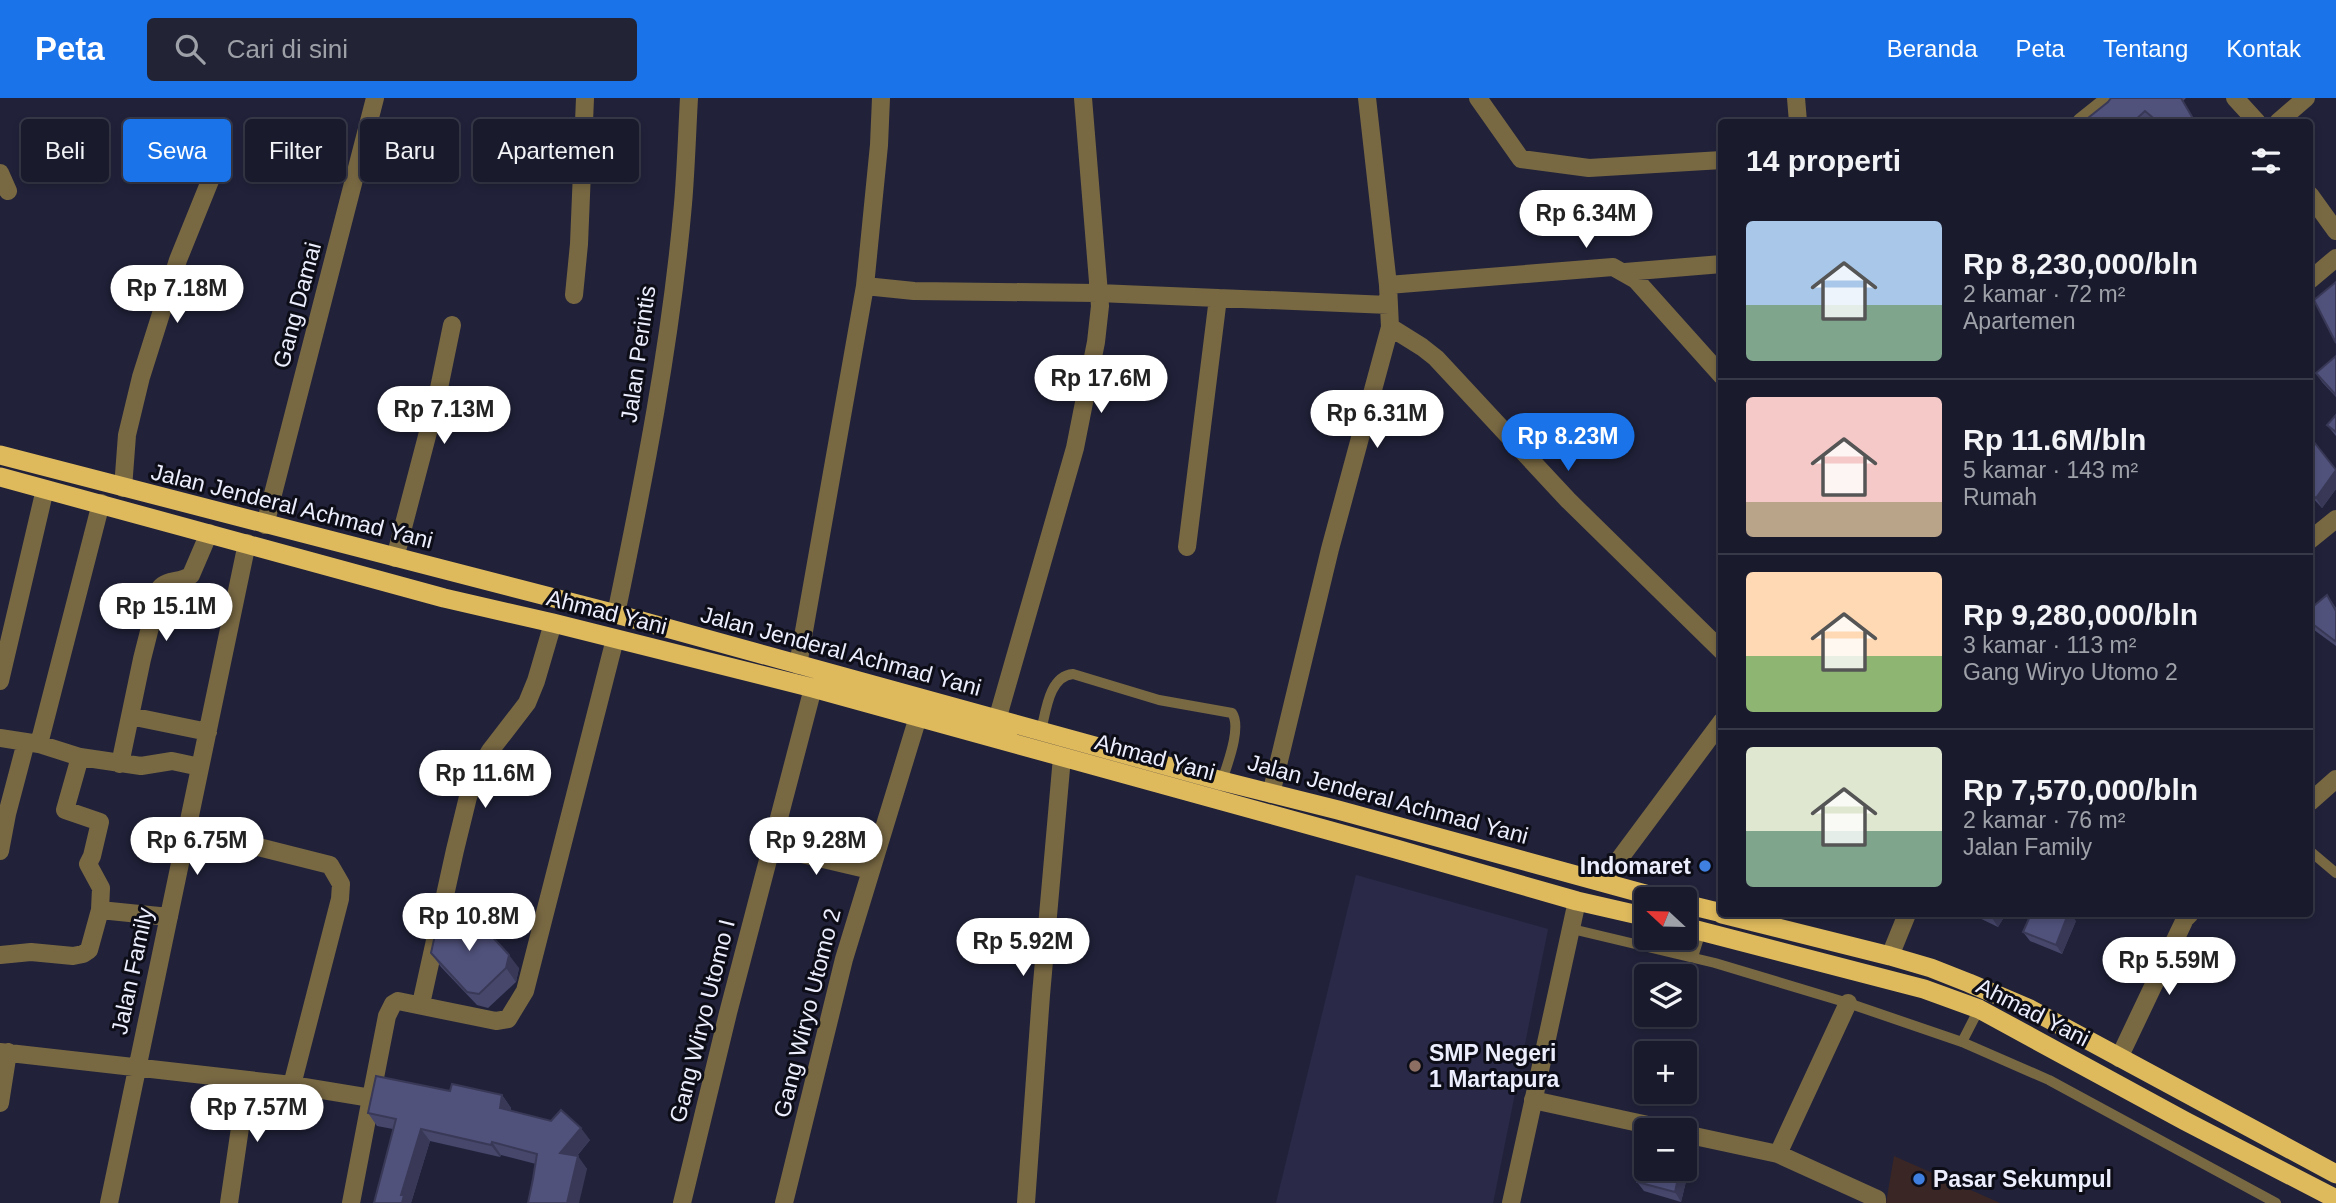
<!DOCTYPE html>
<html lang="id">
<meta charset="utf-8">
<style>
body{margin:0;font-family:Arial,sans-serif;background:#222334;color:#f1f3f6;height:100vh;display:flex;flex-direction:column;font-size:26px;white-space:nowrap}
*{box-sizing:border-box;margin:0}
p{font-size:23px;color:#9fa1a9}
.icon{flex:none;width:38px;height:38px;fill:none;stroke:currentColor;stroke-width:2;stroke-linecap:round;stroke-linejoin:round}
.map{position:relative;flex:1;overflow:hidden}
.drawer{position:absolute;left:1718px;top:21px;width:595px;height:798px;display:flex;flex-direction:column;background:#191a2c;border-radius:7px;box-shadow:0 4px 10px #0003,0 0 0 2px #373848}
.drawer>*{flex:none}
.banner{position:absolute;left:21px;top:21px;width:665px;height:63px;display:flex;gap:14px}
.needle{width:46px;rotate:292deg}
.tools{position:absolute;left:1634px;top:789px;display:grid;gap:14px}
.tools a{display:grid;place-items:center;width:63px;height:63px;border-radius:7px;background:#191a2c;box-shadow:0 4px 10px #0003,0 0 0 2px #373848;font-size:35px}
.price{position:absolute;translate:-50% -60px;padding:0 16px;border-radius:24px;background:#fff;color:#222;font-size:23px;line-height:46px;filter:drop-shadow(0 2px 4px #0008)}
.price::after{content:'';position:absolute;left:50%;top:42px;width:21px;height:16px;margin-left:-10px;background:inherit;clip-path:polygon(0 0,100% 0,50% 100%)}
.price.active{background:#1a73e8;color:#fff}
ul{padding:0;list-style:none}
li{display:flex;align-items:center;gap:21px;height:175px;padding:0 28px}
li+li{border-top:2px solid #373848}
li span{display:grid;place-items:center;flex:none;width:196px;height:140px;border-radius:7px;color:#555}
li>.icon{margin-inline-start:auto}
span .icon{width:84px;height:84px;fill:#fffc;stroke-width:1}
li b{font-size:30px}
h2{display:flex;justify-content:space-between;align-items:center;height:84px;padding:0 28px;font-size:30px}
.chip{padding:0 24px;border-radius:7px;background:#191a2c;box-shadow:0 4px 10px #0003,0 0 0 2px #373848;font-size:24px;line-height:63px}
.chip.active{background:#1a73e8;color:#fff}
header{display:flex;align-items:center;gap:42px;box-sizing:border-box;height:98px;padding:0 35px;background:#1a73e8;color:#fff}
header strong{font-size:33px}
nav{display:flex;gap:38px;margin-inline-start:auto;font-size:24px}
.search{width:490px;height:63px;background:#222334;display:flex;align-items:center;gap:18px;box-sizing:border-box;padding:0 24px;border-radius:7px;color:#9fa1a9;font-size:26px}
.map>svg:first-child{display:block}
</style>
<header>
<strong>Peta</strong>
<div class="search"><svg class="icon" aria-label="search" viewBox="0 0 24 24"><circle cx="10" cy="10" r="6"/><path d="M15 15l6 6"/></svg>Cari di sini</div>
<nav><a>Beranda</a><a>Peta</a><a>Tentang</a><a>Kontak</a></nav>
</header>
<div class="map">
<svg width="2336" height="1105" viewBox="0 0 2336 1105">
<rect width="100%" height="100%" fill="#21223a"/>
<path fill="#3a2624" d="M 1894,1058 L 2000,1105 L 1886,1105 Z"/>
<path fill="#2a2a48" d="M 1356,777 L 1548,831 L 1493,1105 L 1276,1105 Z"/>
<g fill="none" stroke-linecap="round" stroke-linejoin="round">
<path stroke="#796943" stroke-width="10" d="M 1041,633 C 1046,613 1049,578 1073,576 L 1159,602 L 1232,615 C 1242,629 1227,667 1222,683
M 2310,753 L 2336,775
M 1572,831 L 1715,865 L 1848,905 L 1962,944 L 2049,982 L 2276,1105
M 1693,859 L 1701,833
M 1962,944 L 1979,911"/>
<path stroke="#796943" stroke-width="18" d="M 1478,0 L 1521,61 L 1589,70 L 1722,62
M 1796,0 L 1798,24
M 2235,0 L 2257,24
M 2081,24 L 2111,0
M 2278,24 L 2306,0
M 0,75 L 8,93
M 2310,97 L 2336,133
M 1625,174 L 1722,166
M 2310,182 L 2336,160
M 1388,187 L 1613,169 L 1636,182 L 1722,278
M 865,188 L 914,193 L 1098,195 L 1389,207
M 574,197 L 579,146 L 585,0
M 1390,229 L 1422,249 L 1436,260 L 1568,402 L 1722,553
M 123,390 L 127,337 L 141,279 L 178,162 L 218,63
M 265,427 L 375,0
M 2310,442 L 2336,421
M 1187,449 L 1218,200
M 395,460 L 437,300 L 452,227
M 616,516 C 644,381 671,244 683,106 C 686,71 687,35 689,0
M 798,567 L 865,188 L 879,47 L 881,0
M 0,583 L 45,391
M 130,618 L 208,634
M 997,622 L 1075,350 L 1096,244 L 1100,208 L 1083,0
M 0,640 L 39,646 L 101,405
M 39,646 L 80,659 L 65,712 L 100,724 L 92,758 L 88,766 L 101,790 L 100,812
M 80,659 L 141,668 L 172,663 L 200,669
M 120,666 L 142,561 L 160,490 C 167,481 182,485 191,477 L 209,435
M 1271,696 L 1330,451 L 1390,229 L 1388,187 L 1367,0
M 2310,704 L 2336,681
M 187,731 L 330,767 L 341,786 L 340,801 L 292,987
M 772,749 L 870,772
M 0,753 L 7,716 L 26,644
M 1603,783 L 1722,623
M 0,857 L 31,854 L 73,858 L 83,856 L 89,852 L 100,812 L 169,819
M 1890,858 L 1907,816
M 421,906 L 455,752 L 468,699 L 477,675 L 490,653 L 527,605 L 536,583 L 553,525
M 0,954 L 292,987 L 371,1000 L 387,918 L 393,906 L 398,903 L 496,923 L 508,921 L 525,893 L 615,541
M 2119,960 L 2185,821 L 2190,816
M 1533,1002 L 1671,1032
M 0,1005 L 8,954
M 1685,1036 L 1778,1056 L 1877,1101 L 1877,1105
M 1778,1056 L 1848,905
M 109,1105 L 247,445
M 229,1105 L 247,982
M 351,1105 L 371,1000
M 682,1105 L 728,915 L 813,590
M 784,1105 L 844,861 L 918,619
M 1026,1105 L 1041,897 L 1062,659"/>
<path stroke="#796943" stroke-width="18" d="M 1511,1105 L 1577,803"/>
<path stroke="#dfba5d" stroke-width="19" d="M 0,357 L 616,516 L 1222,683 L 1338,712 L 1667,802
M 0,379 L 444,500 L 553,525 L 813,590 L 1396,751 L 1577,803 L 1647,819
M 1685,806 L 1722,815
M 1722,816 L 1890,858 L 1931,870 L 1969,885 L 2030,911 L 2336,1076
M 1685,829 L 1924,891 L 1979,911 L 2185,1023 L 2336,1101"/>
</g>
<path fill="#46476b" d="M 2111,0 L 2186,0 L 2183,3 L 2196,24 L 2154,24 L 2151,23 L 2149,24 L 2083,24 L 2108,4 Z
M 2336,258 L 2336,299 L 2322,284 L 2316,275 Z
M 2336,317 L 2336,338 L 2327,327 Z
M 2310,339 L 2336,372 L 2336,391 L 2322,410 L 2310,397 Z
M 2327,497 L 2336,510 L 2336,548 L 2310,529 L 2310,511 Z
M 1971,816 L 2006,816 L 1998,829 Z
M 2076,823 L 2062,856 L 2030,843 L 2023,834 Z
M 431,855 L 519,870 L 516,884 L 488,910 L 477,907 L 441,869 Z
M 502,997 L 511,1010 L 511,1013 L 590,1042 L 577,1058 L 587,1071 L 533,1081 L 536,1066 L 501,1057 L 500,1059 L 430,1043 L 411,1105 L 374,1105 L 393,1031 L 377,1028 L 368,1015 Z
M 1685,1060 L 1690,1067 L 1681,1104 L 1644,1093 L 1637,1084 L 1685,1071 Z"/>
<path fill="#393957" d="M 2336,373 L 2336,391 L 2322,410 L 2316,400 Z
M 1994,816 L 2006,816 L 1998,829 L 1992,820 Z
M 2068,816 L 2071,816 L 2076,823 L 2062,856 L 2056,847 Z
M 509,857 L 519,870 L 516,884 L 506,870 Z
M 502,997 L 511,1010 L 508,1023 L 500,1010 Z
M 581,1030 L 590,1042 L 569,1067 L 560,1055 Z
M 421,1031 L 430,1043 L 411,1105 L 402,1105 L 401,1097 Z
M 492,1044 L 501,1057 L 500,1059 L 491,1047 Z
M 578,1058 L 587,1071 L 579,1105 L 567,1105 Z
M 1685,1060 L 1690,1067 L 1681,1104 L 1675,1094 L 1680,1071 L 1685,1071 Z"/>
<path fill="#51527c" stroke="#393957" stroke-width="2" d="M 2111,0 L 2181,0 L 2195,24 L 2158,24 L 2145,13 L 2133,24 L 2083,24 L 2108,4 Z
M 2336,184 L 2336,245 L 2314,202 Z
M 2336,258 L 2336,297 L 2316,275 Z
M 2336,317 L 2336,334 L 2327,327 Z
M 2310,339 L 2336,372 L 2316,400 L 2310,395 Z
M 2327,497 L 2336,513 L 2336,541 L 2335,543 L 2310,524 L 2310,511 Z
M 465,809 L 509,857 L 506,870 L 479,896 L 467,894 L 431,855 L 435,837 Z
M 1983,816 L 1994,816 L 1992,820 Z
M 2031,816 L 2068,816 L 2056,847 L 2023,834 Z
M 376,978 L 450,993 L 452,986 L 502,997 L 500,1010 L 551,1023 L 561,1012 L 581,1030 L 560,1055 L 578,1058 L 567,1105 L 528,1105 L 533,1081 L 537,1056 L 492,1044 L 491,1047 L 421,1031 L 401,1097 L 404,1097 L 402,1105 L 374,1105 L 396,1021 L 368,1015 Z
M 1645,1050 L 1647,1050 L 1647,1071 L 1680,1071 L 1675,1094 L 1637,1084 Z"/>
<g fill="#3f7fe0" stroke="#0c0d17" stroke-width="2.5">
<circle cx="1705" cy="768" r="7"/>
<circle cx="1919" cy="1081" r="7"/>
</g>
<circle fill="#8d6e63" stroke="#0c0d17" stroke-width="2.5" cx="1415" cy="968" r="7"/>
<g text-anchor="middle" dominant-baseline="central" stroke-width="6" stroke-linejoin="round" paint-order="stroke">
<g font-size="23" fill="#eceefe" stroke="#0c0d17">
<text transform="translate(297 207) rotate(-75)">Gang Damai</text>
<text transform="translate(638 256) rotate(-82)">Jalan Perintis</text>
<text transform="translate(292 408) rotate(14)">Jalan Jenderal Achmad Yani</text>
<text transform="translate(607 514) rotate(14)">Ahmad Yani</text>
<text transform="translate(841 553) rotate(15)">Jalan Jenderal Achmad Yani</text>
<text transform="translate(1155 659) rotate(15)">Ahmad Yani</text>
<text transform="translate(1388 701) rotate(15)">Jalan Jenderal Achmad Yani</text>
<text transform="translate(132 873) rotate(-78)">Jalan Family</text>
<text transform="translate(2033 914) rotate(27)">Ahmad Yani</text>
<text transform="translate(807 915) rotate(-76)">Gang Wiryo Utomo 2</text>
<text transform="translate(702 923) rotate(-76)">Gang Wiryo Utomo I</text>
</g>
<g font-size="23" font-weight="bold" fill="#eceefe" stroke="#0c0d17" text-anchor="start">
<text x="1691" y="768" text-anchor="end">Indomaret</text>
<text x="1429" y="955">SMP Negeri<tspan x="1429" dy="26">1 Martapura</tspan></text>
<text x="1933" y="1081">Pasar Sekumpul</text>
</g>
</g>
</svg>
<div class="tools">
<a><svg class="needle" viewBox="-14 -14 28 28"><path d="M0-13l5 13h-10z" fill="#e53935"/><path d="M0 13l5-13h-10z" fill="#9fa1a9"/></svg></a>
<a><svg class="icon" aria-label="layers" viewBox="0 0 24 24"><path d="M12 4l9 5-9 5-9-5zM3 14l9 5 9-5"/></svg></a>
<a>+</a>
<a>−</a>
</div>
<b class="price" style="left:1586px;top:152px">Rp 6.34M</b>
<b class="price" style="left:177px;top:227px">Rp 7.18M</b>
<b class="price" style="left:1101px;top:317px">Rp 17.6M</b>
<b class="price" style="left:444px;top:348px">Rp 7.13M</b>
<b class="price" style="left:1377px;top:352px">Rp 6.31M</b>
<b class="price active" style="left:1568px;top:375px">Rp 8.23M</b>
<b class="price" style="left:166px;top:545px">Rp 15.1M</b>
<b class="price" style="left:485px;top:712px">Rp 11.6M</b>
<b class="price" style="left:197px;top:779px">Rp 6.75M</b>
<b class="price" style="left:816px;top:779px">Rp 9.28M</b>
<b class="price" style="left:469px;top:855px">Rp 10.8M</b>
<b class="price" style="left:1023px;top:880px">Rp 5.92M</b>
<b class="price" style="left:2169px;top:899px">Rp 5.59M</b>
<b class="price" style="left:257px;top:1046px">Rp 7.57M</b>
<div class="banner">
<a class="chip">Beli</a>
<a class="chip active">Sewa</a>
<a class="chip">Filter</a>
<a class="chip">Baru</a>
<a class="chip">Apartemen</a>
</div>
<section class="drawer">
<h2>14 properti<svg class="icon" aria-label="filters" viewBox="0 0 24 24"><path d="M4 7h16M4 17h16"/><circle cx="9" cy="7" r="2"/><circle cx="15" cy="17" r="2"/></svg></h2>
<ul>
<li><span style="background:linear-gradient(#a9c7e8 60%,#7fa58c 0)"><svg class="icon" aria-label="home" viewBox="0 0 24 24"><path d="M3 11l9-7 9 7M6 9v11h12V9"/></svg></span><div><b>Rp 8,230,000/bln</b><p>2 kamar · 72 m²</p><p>Apartemen</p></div></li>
<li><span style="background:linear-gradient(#f6c9c9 75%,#b9a48a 0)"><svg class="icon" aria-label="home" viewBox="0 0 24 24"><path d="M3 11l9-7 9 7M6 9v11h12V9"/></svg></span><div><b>Rp 11.6M/bln</b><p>5 kamar · 143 m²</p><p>Rumah</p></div></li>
<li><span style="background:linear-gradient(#ffd9b3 60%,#8fb573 0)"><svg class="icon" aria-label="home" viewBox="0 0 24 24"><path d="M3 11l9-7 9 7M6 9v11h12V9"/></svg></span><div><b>Rp 9,280,000/bln</b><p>3 kamar · 113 m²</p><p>Gang Wiryo Utomo 2</p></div></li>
<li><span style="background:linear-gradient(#dfe7d0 60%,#7fa58c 0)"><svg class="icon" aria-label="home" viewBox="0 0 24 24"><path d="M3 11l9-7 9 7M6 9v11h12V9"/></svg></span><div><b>Rp 7,570,000/bln</b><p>2 kamar · 76 m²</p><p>Jalan Family</p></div></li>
</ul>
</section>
</div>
